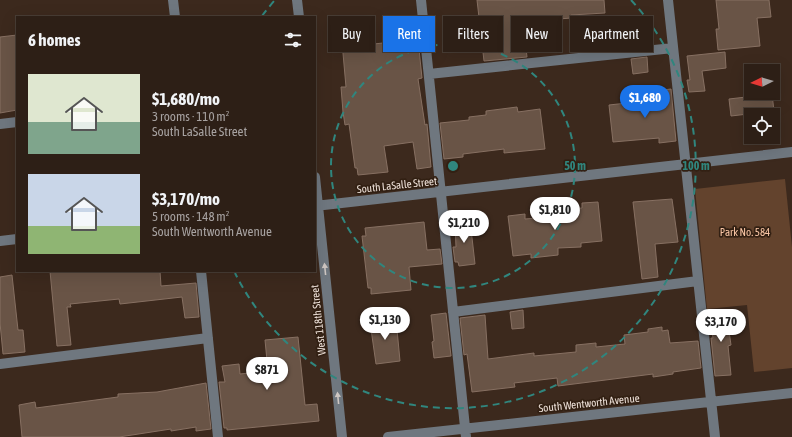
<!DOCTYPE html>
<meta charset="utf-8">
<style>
body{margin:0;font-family:"Asap Condensed",sans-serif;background:#35271f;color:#f1f3f6;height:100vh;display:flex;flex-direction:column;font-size:15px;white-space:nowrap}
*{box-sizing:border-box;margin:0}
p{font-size:13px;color:#a7a2a1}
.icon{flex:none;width:22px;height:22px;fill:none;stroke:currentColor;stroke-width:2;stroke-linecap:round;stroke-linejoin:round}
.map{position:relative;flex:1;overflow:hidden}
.sheet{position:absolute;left:16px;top:16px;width:300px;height:256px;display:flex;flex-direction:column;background:#2d1f16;border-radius:0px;box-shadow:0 4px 16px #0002,0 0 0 1px #483d35}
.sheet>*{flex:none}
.banner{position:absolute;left:328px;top:16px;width:380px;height:36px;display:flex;gap:8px}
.needle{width:26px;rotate:265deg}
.controls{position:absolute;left:744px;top:64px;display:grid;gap:8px}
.controls a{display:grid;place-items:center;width:36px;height:36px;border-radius:0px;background:#2d1f16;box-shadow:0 4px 16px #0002,0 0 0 1px #483d35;font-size:20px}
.price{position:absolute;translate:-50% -34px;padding:0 9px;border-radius:14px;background:#fff;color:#222;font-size:13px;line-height:26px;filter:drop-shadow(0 1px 2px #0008)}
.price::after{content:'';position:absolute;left:50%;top:24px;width:12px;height:9px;margin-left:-6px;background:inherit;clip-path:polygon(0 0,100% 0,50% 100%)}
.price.active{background:#1a73e8;color:#fff}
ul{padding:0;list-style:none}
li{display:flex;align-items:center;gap:12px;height:100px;padding:0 12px}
li span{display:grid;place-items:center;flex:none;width:112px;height:80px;border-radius:0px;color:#555}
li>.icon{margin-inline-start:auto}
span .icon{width:48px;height:48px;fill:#fffc;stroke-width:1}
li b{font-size:17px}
h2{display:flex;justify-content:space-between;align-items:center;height:48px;padding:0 12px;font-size:17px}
.chip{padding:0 14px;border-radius:0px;background:#2d1f16;box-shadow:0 4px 16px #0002,0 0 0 1px #483d35;font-size:14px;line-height:36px}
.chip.active{background:#1a73e8;color:#fff}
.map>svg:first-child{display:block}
</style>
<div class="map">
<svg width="792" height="437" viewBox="0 0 792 437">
<rect width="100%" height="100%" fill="#3c291d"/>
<path fill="#63432d" d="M 785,179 L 792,247 L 792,368 L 754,372 L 747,305 L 707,309 L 695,189 Z"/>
<path fill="#695446" stroke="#877062" d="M 477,0 L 604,0 L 605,13 L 571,15 L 571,18 L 523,22 L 527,57 L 484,61 Z
M 716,0 L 769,0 L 771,17 L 757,18 L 760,46 L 718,50 L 716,29 L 719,29 Z
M 372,19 L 374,44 L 400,41 L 399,21 L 416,20 L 422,78 L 418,79 L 425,125 L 427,124 L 431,167 L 417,169 L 413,142 L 384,146 L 388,172 L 358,175 L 357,168 L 355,168 L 349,124 L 345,125 L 343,112 L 341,87 L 346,87 L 342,42 L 339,42 L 337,22 Z
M 17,35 L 17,110 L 0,113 L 0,37 Z
M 725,52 L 726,68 L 702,71 L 705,91 L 689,92 L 687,80 L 690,80 L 687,56 Z
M 647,57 L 648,72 L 633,74 L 631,59 Z
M 671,89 L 676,141 L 659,143 L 659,138 L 613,142 L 609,105 L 636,102 L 636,98 L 655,96 L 655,91 Z
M 772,94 L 774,111 L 731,116 L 729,99 Z
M 517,107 L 518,112 L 540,109 L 545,149 L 504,153 L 504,149 L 463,154 L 463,157 L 444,159 L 440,123 L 469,120 L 469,117 L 486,115 L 486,111 Z
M 672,199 L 678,242 L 655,244 L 658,277 L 642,279 L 633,202 Z
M 598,202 L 602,241 L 581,243 L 581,247 L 558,248 L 558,255 L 531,258 L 531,254 L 513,256 L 508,216 L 525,214 L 525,219 L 561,216 L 563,210 L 582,208 L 582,203 Z
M 470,220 L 475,264 L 459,266 L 458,262 L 455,262 L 453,247 L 456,247 L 455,222 Z
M 424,222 L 427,250 L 440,249 L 442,264 L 409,267 L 411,290 L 371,294 L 371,288 L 368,288 L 362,236 L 366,236 L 365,228 Z
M 50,271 L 160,271 L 161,286 L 196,283 L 199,317 L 185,318 L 182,297 L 120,304 L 119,299 L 70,304 L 71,307 L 67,307 L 71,345 L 57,346 Z
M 12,275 L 18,330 L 23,330 L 25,352 L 3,354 L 0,323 L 0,277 Z
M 523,310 L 524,328 L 512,329 L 510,312 Z
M 726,310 L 731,345 L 728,346 L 731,375 L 715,376 L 711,338 L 713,338 L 709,313 Z
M 446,313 L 451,356 L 434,358 L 432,342 L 434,341 L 431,315 Z
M 485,315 L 488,359 L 534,353 L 534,356 L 576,352 L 576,345 L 596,343 L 596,347 L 625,344 L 624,335 L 648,332 L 648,329 L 662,327 L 662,331 L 668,330 L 670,343 L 698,341 L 701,368 L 673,372 L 673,374 L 653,377 L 653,374 L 558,386 L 557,378 L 514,383 L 515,387 L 472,392 L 467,354 L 464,355 L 460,318 Z
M 396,319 L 400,361 L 376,364 L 370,322 Z
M 298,337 L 305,405 L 317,404 L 319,421 L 227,430 L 227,428 L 224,428 L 219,382 L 225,382 L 222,366 L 239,364 L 240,374 L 268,371 L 265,340 Z
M 206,383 L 211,429 L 196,431 L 196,427 L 171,431 L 171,429 L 119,437 L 22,437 L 19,405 L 35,402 L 36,408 L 118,397 L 118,394 L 157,392 Z"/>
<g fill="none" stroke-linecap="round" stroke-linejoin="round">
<path stroke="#6f777f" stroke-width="10" d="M 173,0 L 175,17
M 297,0 L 299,17
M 421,0 L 466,437
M 668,0 L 715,437
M 429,74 L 673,48
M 0,124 L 17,122
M 315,177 L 342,437
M 315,206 L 792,152
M 0,241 L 17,239
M 201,271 L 218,437
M 453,312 L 698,281
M 0,364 L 208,338
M 388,437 L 792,393"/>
</g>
<defs><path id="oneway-solid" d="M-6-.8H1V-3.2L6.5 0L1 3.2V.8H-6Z"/></defs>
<g fill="#cec6c2">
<use href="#oneway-solid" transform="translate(325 269) rotate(-96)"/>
<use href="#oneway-solid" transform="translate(338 398) rotate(-96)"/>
</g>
<g fill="none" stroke="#30867e" stroke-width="2" stroke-dasharray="7 5">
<circle cx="453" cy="166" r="122"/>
<path d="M262 16A243 243 0 0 1 275 0M631 0A243 243 0 1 1 235 273"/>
</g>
<g text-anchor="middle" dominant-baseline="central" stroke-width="3.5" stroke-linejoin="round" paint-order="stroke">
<g font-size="11" fill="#eee1d9" stroke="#322013">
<text transform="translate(397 185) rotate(-6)">South LaSalle Street</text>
<text transform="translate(318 320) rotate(-96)">West 118th Street</text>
<text transform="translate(589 403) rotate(-6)">South Wentworth Avenue</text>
</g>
<g font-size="11" fill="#fbc7a6" stroke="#322013">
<text x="745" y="232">Park No. 584</text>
</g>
</g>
<circle cx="453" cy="166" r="6" fill="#30867e" stroke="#322013" stroke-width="2"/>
<g font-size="12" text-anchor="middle" font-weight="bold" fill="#30867e" stroke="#322013" stroke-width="3.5" stroke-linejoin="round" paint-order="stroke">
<text x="575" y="170">50 m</text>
<text x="696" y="170">100 m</text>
</g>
</svg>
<div class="controls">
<a><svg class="needle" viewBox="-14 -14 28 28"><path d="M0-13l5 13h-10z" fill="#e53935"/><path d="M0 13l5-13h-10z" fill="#a7a2a1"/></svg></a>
<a><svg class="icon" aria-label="locate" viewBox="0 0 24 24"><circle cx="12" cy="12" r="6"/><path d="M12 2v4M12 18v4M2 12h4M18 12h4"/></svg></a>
</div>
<b class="price active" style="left:645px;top:119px">$1,680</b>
<b class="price" style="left:555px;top:231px">$1,810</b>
<b class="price" style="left:464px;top:244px">$1,210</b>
<b class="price" style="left:385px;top:341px">$1,130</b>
<b class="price" style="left:721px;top:343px">$3,170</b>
<b class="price" style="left:267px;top:391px">$871</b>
<div class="banner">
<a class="chip">Buy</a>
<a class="chip active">Rent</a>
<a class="chip">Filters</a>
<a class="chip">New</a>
<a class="chip">Apartment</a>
</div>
<section class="sheet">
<h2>6 homes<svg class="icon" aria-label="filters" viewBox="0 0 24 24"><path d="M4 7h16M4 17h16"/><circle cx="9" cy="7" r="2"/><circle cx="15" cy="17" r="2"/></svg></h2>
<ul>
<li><span style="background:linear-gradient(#dfe7d0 60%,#7fa58c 0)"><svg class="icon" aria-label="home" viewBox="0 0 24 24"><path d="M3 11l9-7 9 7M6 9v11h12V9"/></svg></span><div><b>$1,680/mo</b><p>3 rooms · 110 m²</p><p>South LaSalle Street</p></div></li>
<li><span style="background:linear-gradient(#c9d6e8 65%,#8fb573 0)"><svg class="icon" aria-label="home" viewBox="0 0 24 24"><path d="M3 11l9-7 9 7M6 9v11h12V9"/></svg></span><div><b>$3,170/mo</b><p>5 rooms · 148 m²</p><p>South Wentworth Avenue</p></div></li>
</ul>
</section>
</div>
